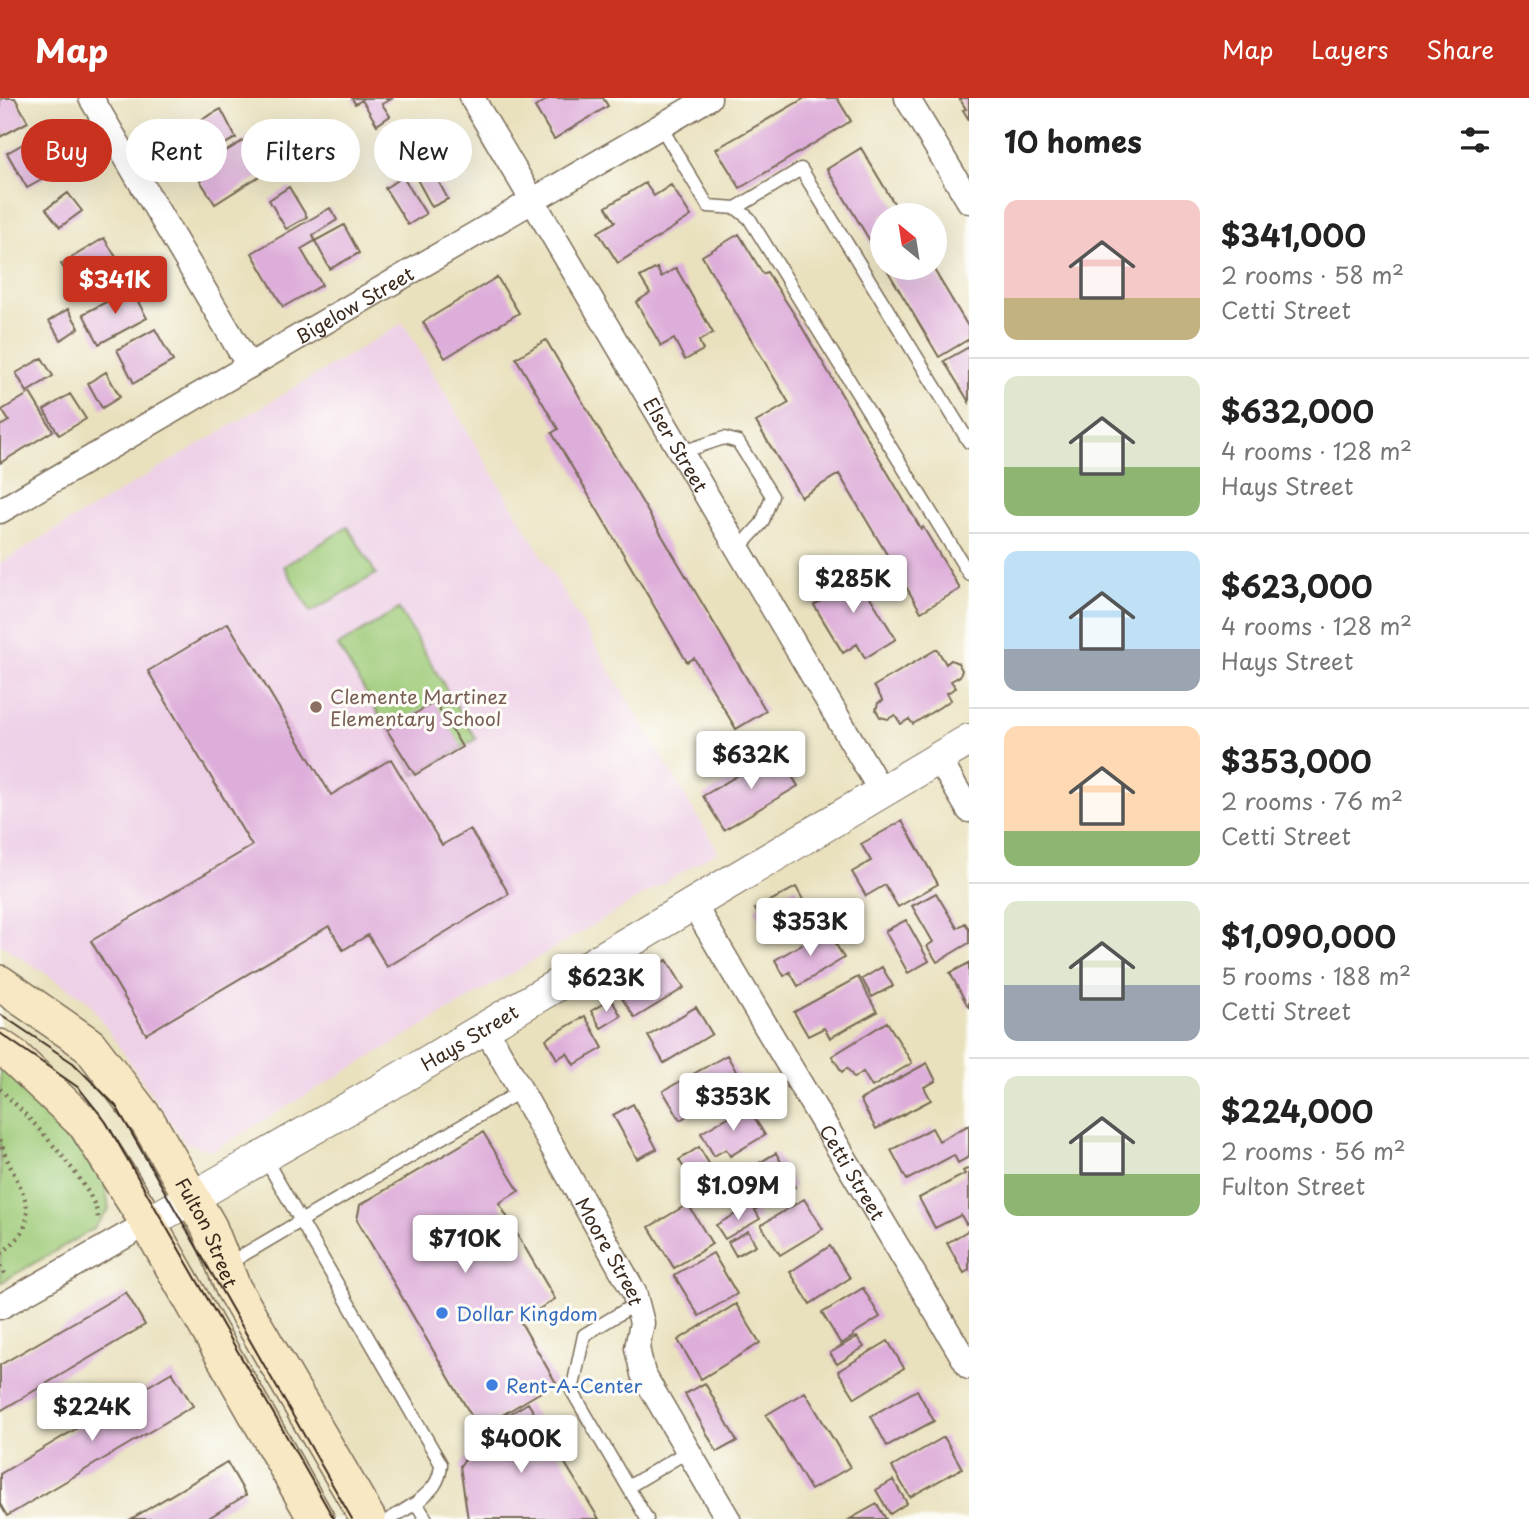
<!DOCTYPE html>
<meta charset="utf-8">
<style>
body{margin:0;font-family:"Playpen Sans",sans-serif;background:#f2f2f2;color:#222;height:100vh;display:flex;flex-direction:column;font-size:26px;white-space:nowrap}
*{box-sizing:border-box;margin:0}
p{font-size:23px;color:#767676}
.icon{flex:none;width:38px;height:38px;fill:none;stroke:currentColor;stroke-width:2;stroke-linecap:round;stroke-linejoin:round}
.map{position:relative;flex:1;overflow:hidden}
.drawer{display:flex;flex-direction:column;background:#fff;width:560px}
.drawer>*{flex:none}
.guide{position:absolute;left:21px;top:21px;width:665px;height:63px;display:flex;gap:14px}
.needle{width:46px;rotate:330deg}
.controls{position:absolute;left:870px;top:105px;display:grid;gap:14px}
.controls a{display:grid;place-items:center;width:77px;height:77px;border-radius:50%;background:#fff;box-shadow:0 7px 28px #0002;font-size:35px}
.price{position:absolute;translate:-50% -60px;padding:0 16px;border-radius:7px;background:#fff;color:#222;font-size:23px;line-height:46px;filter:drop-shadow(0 2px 4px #0008)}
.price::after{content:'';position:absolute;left:50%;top:42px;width:21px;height:16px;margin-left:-10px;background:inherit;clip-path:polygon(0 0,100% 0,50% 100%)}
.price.on{background:#c8321e;color:#fff}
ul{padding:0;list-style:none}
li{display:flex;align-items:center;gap:21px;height:175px;padding:0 35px}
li+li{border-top:2px solid #e0e0e0}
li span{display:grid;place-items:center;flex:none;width:196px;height:140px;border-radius:14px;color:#555}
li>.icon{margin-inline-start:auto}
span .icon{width:84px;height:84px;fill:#fffc;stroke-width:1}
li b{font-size:30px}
h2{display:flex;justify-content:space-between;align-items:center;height:84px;padding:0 35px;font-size:30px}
.chip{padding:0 24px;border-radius:32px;background:#fff;box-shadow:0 7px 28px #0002;font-size:24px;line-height:63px}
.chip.on{background:#c8321e;color:#fff}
header{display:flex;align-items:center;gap:42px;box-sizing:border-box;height:98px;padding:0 35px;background:#c8321e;color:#fff}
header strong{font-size:33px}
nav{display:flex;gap:38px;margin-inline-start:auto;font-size:24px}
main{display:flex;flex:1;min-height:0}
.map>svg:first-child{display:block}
</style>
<header>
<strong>Map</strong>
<nav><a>Map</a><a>Layers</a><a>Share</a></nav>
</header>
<main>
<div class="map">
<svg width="969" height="1421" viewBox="0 0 969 1421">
<rect width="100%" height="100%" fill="#fdfcf7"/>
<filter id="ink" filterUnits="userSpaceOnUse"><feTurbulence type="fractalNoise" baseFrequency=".0143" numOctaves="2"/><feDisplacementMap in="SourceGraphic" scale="14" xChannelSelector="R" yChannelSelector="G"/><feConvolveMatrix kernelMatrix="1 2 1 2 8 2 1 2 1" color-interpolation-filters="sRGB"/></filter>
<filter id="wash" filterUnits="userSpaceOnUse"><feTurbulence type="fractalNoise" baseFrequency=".00686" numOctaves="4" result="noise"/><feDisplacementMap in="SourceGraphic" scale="28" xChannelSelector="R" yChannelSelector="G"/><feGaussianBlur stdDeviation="1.57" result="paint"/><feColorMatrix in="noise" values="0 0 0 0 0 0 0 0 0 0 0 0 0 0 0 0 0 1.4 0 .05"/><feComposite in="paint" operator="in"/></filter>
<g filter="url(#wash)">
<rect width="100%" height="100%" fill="#e9e1be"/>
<path fill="#eed0e7" d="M 403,225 L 718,753 L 212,1053 L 185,1045 L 88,903 L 0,846 L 0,465 Z"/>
<path fill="#9ecb78" stroke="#6c7a4b" stroke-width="2" d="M 348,429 L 376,476 L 311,514 L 284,468 Z
M 399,511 L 476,641 L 415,677 L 338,548 Z
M 0,964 L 79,1042 L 105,1084 L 109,1111 L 93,1131 L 0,1185 Z"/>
<g id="blocks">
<path fill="#deaeda" d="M 3,0 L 15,0 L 28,24 L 0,39 L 0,2 Z
M 352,0 L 393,0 L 382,6 L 390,18 L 377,27 L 362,2 L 355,6 Z
M 550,0 L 603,0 L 608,8 L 554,41 L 535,9 Z
M 805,0 L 837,0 L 851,23 L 740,90 L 716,51 Z
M 959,0 L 969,0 L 969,22 L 963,12 L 966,11 Z
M 221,11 L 236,40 L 195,62 L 180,33 Z
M 262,31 L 278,56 L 293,46 L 304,64 L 283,77 L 277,67 L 215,106 L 194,73 Z
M 44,34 L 63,70 L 27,90 L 7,55 Z
M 861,50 L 901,117 L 882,117 L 882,163 L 827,71 Z
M 429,66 L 448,101 L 432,109 L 413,74 Z
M 403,79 L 426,116 L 408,127 L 385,90 Z
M 645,85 L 654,98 L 671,87 L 691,118 L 618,165 L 598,134 L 615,124 L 606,109 Z
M 289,89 L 307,119 L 286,131 L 269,102 Z
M 68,95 L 82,113 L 60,129 L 46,111 Z
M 330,110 L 337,122 L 313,137 L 315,143 L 344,127 L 359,155 L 330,171 L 315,143 L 301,151 L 322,187 L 283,209 L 252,155 Z
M 739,136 L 763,176 L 767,174 L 796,219 L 921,431 L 923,429 L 960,491 L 921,514 L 839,376 L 801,399 L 756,324 L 789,305 L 702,158 Z
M 104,140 L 119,164 L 102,174 L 108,184 L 83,200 L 61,166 Z
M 657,170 L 661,179 L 676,170 L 713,235 L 699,243 L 703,252 L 685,262 L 674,241 L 661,248 L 636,204 L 650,195 L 640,179 Z
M 886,170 L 933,170 L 969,230 L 969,241 L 939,259 Z
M 497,179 L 519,215 L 445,260 L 423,224 Z
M 131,191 L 147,220 L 99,246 L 83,216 Z
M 68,211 L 79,230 L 61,242 L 49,223 Z
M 155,231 L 173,263 L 134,285 L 117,252 Z
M 546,242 L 766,613 L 736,631 L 694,560 L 687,564 L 552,335 L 558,331 L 516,260 Z
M 969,249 L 969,304 L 944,263 Z
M 42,260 L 53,278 L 27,294 L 16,275 Z
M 106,274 L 120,299 L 102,310 L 88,285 Z
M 30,295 L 53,333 L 0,365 L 0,328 L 9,323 L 2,312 Z
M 70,296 L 86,321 L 59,337 L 44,312 Z
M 834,473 L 839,482 L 854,473 L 896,541 L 865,560 L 857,546 L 843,555 L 814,507 L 830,498 L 819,481 Z
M 228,525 L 331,697 L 391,661 L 442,747 L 470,731 L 509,796 L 387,869 L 368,837 L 343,852 L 329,828 L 146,936 L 91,843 L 252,748 L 148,573 Z
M 937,551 L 946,566 L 951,562 L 958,565 L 962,572 L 960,578 L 951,583 L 956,590 L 947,595 L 951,602 L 913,626 L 909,621 L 901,626 L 895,617 L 888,621 L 880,619 L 876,612 L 878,605 L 883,603 L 874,588 Z
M 435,604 L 462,649 L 415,677 L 387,632 Z
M 777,654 L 798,688 L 724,732 L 703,698 Z
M 902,723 L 938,786 L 898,809 L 885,787 L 866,798 L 852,774 L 871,763 L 861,746 Z
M 796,789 L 813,820 L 772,842 L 755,811 Z
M 936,795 L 957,830 L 965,825 L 969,831 L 969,845 L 937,864 L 927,848 L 933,844 L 912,808 Z
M 906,822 L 929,863 L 908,875 L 885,833 Z
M 827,831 L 844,860 L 798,888 L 790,874 L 784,878 L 775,862 Z
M 667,862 L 684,890 L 635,920 L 617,893 Z
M 969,865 L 969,910 L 950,875 Z
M 882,869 L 893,888 L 872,899 L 862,881 Z
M 858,879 L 877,914 L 830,940 L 824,930 L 808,938 L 794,914 Z
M 611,901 L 621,918 L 601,930 L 591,913 Z
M 696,909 L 712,936 L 664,965 L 648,938 Z
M 585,918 L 603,950 L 574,967 L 567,955 L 557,961 L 546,941 Z
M 887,924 L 912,965 L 872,989 L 863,974 L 854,980 L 847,970 L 842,974 L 832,958 Z
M 727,957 L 743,986 L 680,1022 L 663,993 Z
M 927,965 L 936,983 L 924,989 L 931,1002 L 876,1031 L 860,1002 Z
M 633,1006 L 657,1051 L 637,1061 L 613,1017 Z
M 747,1008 L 765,1037 L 730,1058 L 726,1051 L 714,1058 L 701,1035 Z
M 969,1027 L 969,1059 L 958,1065 L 954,1057 L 907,1082 L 891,1052 L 932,1030 L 939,1043 Z
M 483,1034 L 519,1093 L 499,1105 L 555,1201 L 520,1223 L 556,1285 L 479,1331 L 357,1122 L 360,1107 Z
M 699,1049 L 719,1082 L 699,1094 L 679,1062 Z
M 776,1055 L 795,1089 L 756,1111 L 737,1078 Z
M 969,1070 L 969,1125 L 966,1126 L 961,1117 L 935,1130 L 919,1100 L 965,1076 L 963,1073 Z
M 804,1101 L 823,1131 L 780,1157 L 761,1127 Z
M 688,1106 L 712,1146 L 674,1170 L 649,1129 Z
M 752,1107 L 760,1121 L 725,1141 L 716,1127 Z
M 969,1132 L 969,1172 L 964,1175 L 947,1145 Z
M 748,1133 L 756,1147 L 736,1158 L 728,1144 Z
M 830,1148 L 850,1180 L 810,1206 L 790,1174 Z
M 713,1155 L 737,1196 L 699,1218 L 674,1177 Z
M 863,1190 L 880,1219 L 853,1236 L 854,1238 L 841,1246 L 822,1215 Z
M 126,1194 L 145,1227 L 0,1313 L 0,1267 Z
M 736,1206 L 760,1245 L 701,1281 L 678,1242 Z
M 857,1239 L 864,1249 L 837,1266 L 830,1255 Z
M 888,1243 L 904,1270 L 855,1300 L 838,1273 Z
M 172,1274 L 193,1308 L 7,1418 L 0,1406 L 0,1376 Z
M 705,1285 L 737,1343 L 717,1354 L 685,1296 Z
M 917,1292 L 934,1323 L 887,1348 L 871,1318 Z
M 805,1294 L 850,1369 L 811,1392 L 766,1317 Z
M 528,1305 L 544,1331 L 599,1421 L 468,1421 L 460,1368 L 488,1329 Z
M 944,1339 L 962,1370 L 910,1399 L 892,1369 Z
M 227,1364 L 246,1397 L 207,1421 L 131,1421 Z
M 893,1382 L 907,1405 L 890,1416 L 876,1392 Z
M 877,1406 L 886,1421 L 850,1421 Z"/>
</g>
</g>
<g filter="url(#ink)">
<use href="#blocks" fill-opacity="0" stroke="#786a56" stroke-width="2"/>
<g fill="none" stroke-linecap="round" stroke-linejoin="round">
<g stroke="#786a56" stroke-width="15">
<path id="service" d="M 661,29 L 708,108 L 736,110 L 749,120 L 969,476
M 736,110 L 801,71 L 969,344
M 682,354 L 724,340 L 738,344 L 772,398 L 762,425 L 738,451
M 264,1059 L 441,1366 C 440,1385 431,1393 416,1405 L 426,1421
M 226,1167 L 521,993
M 628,1389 L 572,1293 L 584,1237 L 637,1205
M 390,1421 L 416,1405
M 647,1421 L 628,1389 L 688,1353"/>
</g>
<g stroke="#786a56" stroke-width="27">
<g id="minor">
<path d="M 91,0 L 249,268"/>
<path id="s1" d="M 472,0 L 881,693"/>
<path d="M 907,0 L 969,103"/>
<path id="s2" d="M 0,413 L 709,0"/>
<path d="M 938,660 L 969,712"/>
<path id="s3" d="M 693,806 L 969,1269"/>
<path id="s4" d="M 485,929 L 634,1194 L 642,1225 L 637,1250 L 643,1276 L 728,1421"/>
<path d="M 0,1209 L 148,1125"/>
</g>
</g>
<g stroke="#786a56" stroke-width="34">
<g id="tertiary">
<path id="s5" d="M 148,1125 L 387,988 L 969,642"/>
</g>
</g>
<g stroke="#786a56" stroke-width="38">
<g id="secondary">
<path id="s6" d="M 0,885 L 89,947 L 148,1024 L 209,1129 L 233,1190 L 368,1421"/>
<path d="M 0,949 L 13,958 L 86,1027 L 148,1125 L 316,1421"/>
</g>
</g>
<path stroke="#786a56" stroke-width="4.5" stroke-dasharray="2 5" stroke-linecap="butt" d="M 0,991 C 24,1014 96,1088 98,1120
M 0,1042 C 13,1088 54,1118 0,1156
M 0,1168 L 7,1179"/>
<use href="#service" stroke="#fff" stroke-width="12"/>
<use href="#minor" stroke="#fff" stroke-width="24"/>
<use href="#tertiary" stroke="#fff" stroke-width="32"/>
<use href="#secondary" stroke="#f8e8c3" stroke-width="35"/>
<path stroke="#3b2a1e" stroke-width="2" d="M 0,916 L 73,965 L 116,1008 L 352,1421
M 0,935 L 79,990 L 106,1024 L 334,1421"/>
</g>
</g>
<circle fill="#8d6e63" stroke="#fdfcf7" stroke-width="2.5" cx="316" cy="609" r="7"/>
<g fill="#3f7fe0" stroke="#fdfcf7" stroke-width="2.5">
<circle cx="442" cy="1215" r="7"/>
<circle cx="492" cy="1287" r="7"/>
</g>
<g text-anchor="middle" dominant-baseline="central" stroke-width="6" stroke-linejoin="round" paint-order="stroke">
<g font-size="19" fill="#3b2a1e" stroke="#fdfcf7">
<text stroke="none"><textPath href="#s2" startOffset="410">Bigelow Street</textPath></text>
<text stroke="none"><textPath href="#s1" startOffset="402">Elser Street</textPath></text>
<text stroke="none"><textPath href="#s5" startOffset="371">Hays Street</textPath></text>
<text stroke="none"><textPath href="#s3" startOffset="312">Cetti Street</textPath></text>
<text stroke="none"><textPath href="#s6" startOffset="331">Fulton Street</textPath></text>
<text stroke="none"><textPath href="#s4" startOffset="257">Moore Street</textPath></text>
</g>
<g font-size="19" fill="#785e54" stroke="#fdfcf7" text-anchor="start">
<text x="330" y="598">Clemente Martinez<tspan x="330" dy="22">Elementary School</tspan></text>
</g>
<g font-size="19" fill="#366cbe" stroke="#fdfcf7" text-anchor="start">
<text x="456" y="1215">Dollar Kingdom</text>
<text x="506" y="1287">Rent-A-Center</text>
</g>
</g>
</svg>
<div class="controls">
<a><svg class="needle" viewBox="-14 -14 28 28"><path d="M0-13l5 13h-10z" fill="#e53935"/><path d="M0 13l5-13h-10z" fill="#767676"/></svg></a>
</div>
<b class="price on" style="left:115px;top:218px">$341K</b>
<b class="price" style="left:853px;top:517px">$285K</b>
<b class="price" style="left:751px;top:693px">$632K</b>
<b class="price" style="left:810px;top:860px">$353K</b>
<b class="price" style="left:606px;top:916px">$623K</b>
<b class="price" style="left:733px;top:1035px">$353K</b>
<b class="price" style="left:738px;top:1124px">$1.09M</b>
<b class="price" style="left:465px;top:1177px">$710K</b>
<b class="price" style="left:92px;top:1345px">$224K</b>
<b class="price" style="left:521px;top:1377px">$400K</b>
<div class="guide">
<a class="chip on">Buy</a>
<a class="chip">Rent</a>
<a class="chip">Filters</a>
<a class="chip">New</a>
</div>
</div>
<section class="drawer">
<h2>10 homes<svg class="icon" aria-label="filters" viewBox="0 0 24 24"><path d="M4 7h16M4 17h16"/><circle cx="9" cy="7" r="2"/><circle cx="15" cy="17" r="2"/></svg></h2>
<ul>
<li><span style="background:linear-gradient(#f6c9c9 70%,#c2b280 0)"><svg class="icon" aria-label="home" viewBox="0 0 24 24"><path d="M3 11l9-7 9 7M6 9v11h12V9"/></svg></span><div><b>$341,000</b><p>2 rooms · 58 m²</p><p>Cetti Street</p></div></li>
<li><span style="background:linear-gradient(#dfe7d0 65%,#8fb573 0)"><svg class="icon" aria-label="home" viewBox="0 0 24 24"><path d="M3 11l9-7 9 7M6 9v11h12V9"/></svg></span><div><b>$632,000</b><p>4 rooms · 128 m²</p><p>Hays Street</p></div></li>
<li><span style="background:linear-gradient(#bfe0f5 70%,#9aa5b1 0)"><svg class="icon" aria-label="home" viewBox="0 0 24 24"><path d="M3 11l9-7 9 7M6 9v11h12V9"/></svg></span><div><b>$623,000</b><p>4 rooms · 128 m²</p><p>Hays Street</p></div></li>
<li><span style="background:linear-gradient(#ffd9b3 75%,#8fb573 0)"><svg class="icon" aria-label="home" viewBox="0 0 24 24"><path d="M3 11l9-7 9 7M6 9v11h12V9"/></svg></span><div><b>$353,000</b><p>2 rooms · 76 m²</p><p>Cetti Street</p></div></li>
<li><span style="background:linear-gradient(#dfe7d0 60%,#9aa5b1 0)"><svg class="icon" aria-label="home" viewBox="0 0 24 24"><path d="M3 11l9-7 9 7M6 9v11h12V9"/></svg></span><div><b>$1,090,000</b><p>5 rooms · 188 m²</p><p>Cetti Street</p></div></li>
<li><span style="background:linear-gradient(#dfe7d0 70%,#8fb573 0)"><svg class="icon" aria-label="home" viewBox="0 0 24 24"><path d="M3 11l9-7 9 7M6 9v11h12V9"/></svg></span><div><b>$224,000</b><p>2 rooms · 56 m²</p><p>Fulton Street</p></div></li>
</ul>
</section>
</main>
